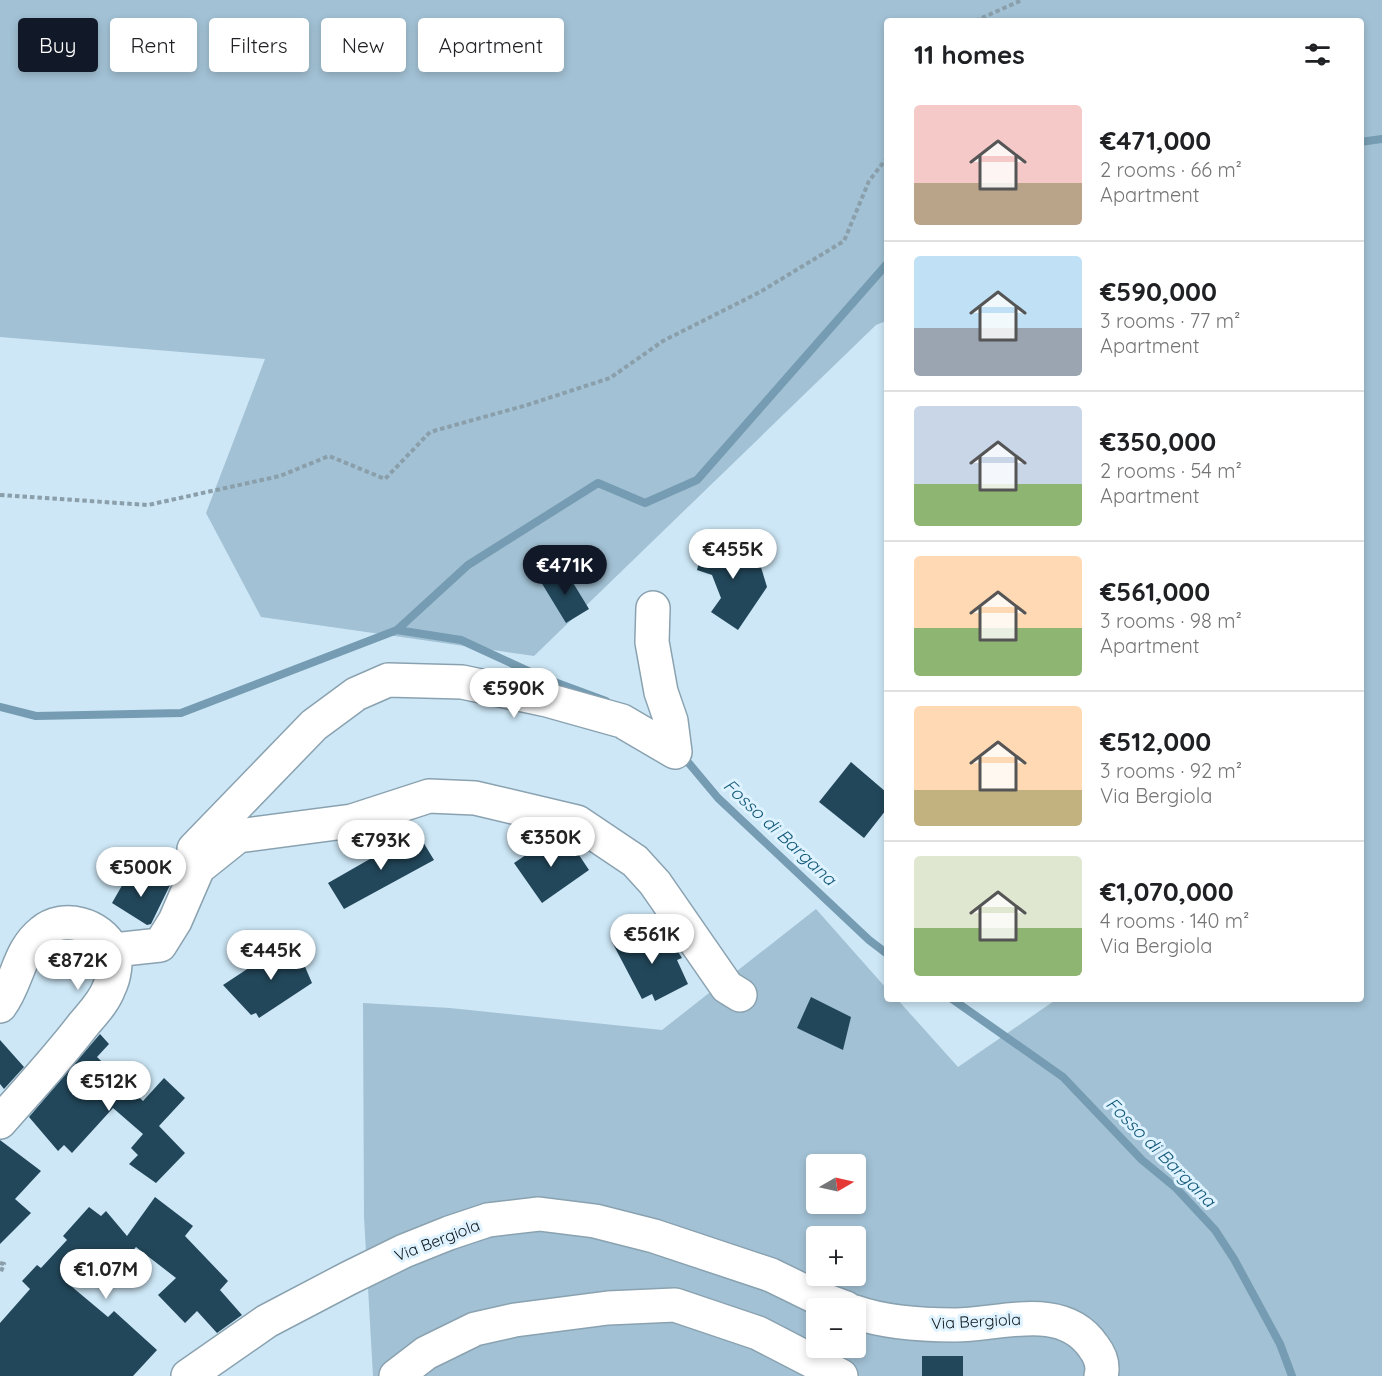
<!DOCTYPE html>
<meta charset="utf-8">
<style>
body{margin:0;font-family:Quicksand,sans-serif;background:#f6f6f6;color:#202124;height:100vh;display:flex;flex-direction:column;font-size:22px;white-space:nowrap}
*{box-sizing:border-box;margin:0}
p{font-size:20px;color:#757577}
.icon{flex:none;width:33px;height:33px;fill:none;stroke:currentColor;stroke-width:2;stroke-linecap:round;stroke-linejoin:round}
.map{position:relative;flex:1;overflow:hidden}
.drawer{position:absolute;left:884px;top:18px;width:480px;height:984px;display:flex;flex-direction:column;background:#fff;border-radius:6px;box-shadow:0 3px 9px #0003}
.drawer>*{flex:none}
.banner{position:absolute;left:18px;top:18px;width:570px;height:54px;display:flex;gap:12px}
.needle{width:39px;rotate:81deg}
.fabs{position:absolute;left:806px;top:1154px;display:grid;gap:12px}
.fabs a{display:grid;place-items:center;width:60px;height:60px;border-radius:6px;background:#fff;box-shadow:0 3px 9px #0003;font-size:30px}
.price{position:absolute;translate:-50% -51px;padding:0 14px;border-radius:21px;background:#fff;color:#222;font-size:20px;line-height:39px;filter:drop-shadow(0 2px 3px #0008)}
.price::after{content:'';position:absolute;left:50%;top:36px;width:18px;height:14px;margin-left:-9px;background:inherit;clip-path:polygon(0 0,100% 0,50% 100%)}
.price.active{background:#111827;color:#fff}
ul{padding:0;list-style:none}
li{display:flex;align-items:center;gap:18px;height:150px;padding:0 30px}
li+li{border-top:2px solid #e0e0e0}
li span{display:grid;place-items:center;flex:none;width:168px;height:120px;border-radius:6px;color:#555}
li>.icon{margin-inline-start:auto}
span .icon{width:72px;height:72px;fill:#fffc;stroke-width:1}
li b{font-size:26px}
h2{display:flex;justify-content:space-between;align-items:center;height:72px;padding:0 30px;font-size:26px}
.tag{padding:0 21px;border-radius:6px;background:#fff;box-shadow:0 3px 9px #0003;font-size:21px;line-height:54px}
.tag.active{background:#111827;color:#fff}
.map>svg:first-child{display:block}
</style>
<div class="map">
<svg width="1382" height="1376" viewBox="0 0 1382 1376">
<rect width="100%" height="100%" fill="#cde7f6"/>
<path fill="#a2c1d4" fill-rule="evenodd" d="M 0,0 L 1382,0 L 1382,1376 L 373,1376 L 364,1217 L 363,1003 L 450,1008 L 662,1030 L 816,909 L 886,988 L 886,999 L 897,999 L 958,1067 L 1057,999 L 1360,999 L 1360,21 L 886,21 L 886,321 L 876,325 L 534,656 L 261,617 L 206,513 L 265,359 L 0,337 ZM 816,1164 L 855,1164 L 855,1203 L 816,1203 ZM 816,1236 L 855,1236 L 855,1275 L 816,1275 ZM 816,1308 L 855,1308 L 855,1347 L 816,1347 Z"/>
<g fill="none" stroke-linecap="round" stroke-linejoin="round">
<path stroke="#759cb2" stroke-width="8" d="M 1360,142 L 1382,139
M 397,630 L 461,640 L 541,677 L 606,701
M 0,707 L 36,716 L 181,713 L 397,630 L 468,565 L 598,483 L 645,503 L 697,480 L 886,265
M 682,755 L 718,798 L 869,940 L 886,953
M 952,999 L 1063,1077 L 1142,1160 L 1176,1188 L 1215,1230 L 1234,1259 L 1280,1344 L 1292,1376"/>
</g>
<path fill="#22475a" d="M 705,539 L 757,554 L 767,587 L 738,630 L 711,612 L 721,598 L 712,575 L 697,570 Z
M 564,568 L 589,609 L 566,623 L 541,582 Z
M 851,762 L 886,792 L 886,810 L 864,838 L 819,802 Z
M 417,832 L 434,860 L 344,909 L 328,883 Z
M 554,836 L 560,837 L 572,855 L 577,852 L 589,870 L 542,903 L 514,863 Z
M 128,875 L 171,883 L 151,924 L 147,925 L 112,903 Z
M 639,933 L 645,944 L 667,934 L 682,958 L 677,960 L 688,984 L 655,1001 L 652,994 L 642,999 L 612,942 Z
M 293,939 L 312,983 L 259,1018 L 256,1013 L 251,1015 L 223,985 Z
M 811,997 L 851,1017 L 843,1050 L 797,1028 Z
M 100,1034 L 109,1044 L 97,1057 L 143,1101 L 164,1078 L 185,1098 L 159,1126 L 185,1153 L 156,1183 L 129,1164 L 138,1155 L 131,1148 L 143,1134 L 113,1108 L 72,1153 L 64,1145 L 58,1151 L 29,1117 Z
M 0,1040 L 24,1067 L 4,1089 L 0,1084 Z
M 0,1140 L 41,1171 L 15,1199 L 31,1213 L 0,1244 Z
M 155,1197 L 193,1226 L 185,1236 L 228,1281 L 220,1290 L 242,1315 L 217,1333 L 197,1311 L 185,1323 L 158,1295 L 176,1278 L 136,1247 L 118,1268 L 95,1249 L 65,1281 L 108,1317 L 114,1311 L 157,1350 L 133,1376 L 0,1376 L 0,1323 L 30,1289 L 22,1281 L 37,1265 L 41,1268 L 67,1240 L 63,1236 L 89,1207 L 101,1216 L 106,1211 L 127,1236 Z
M 922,1356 L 963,1356 L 963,1376 L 922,1376 Z"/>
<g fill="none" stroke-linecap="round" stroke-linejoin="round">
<g stroke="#8aa2b0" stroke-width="36">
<path id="minor" d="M 194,849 L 314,725 L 356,694 L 388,680 L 462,682 L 547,700 L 622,721 L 675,752 L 671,721 L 661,692 L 652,642 L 653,608
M 114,950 L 160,945 L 175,921 L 198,868 L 238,836 L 352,821 L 429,796 L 475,798 L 577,822 L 635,861 L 655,883 L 727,987 L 740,995
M 0,1006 C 18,982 18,951 42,932 C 63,914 100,924 112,949 C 118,959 114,978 109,988 C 104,1002 92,1014 83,1025 C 57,1059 28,1090 0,1122
M 855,1312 C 886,1323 922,1325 955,1325 C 1000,1325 1062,1301 1093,1346 C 1100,1355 1104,1365 1101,1376
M 188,1376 L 267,1321 L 349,1278 L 404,1251 L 449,1233 L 488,1220 L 539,1214 L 595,1221 L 654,1236 L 771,1275 L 816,1297 L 846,1308
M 396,1376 L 426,1353 L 475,1329 L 515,1320 L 608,1308 L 675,1305 L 758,1333 L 841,1376"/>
</g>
<path stroke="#8a9faa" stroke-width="4" stroke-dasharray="4.5 3" stroke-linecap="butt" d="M 975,21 L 1022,0
M 0,495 L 148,505 L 280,476 L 329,456 L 385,479 L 430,432 L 527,405 L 610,378 L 663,341 L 760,292 L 844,241 L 869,181 L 886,159
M 0,1263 L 4,1264 L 0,1274"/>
<use href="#minor" stroke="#fff" stroke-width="33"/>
</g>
<g text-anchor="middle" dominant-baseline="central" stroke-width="6" stroke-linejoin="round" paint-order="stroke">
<g font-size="16" fill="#0f181d" stroke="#def3ff">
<text transform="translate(437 1240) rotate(-21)">Via Bergiola</text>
<text transform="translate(976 1321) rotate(-3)">Via Bergiola</text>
</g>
<g font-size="18" font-style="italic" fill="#155a7a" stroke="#def3ff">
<text transform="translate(780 832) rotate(43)">Fosso di Bargana</text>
<text transform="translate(1161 1152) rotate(45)">Fosso di Bargana</text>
</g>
</g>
</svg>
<div class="fabs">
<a><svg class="needle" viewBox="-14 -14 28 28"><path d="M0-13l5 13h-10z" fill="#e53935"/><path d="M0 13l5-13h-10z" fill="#757577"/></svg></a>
<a>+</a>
<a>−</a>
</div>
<b class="price" style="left:733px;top:580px">€455K</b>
<b class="price active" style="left:565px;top:596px">€471K</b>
<b class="price" style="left:514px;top:719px">€590K</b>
<b class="price" style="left:551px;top:868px">€350K</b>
<b class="price" style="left:381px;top:871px">€793K</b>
<b class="price" style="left:141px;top:898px">€500K</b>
<b class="price" style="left:652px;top:965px">€561K</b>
<b class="price" style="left:271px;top:981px">€445K</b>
<b class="price" style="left:78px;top:991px">€872K</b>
<b class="price" style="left:109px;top:1112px">€512K</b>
<b class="price" style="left:106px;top:1300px">€1.07M</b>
<div class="banner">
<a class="tag active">Buy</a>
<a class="tag">Rent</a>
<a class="tag">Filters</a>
<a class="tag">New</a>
<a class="tag">Apartment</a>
</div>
<section class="drawer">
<h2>11 homes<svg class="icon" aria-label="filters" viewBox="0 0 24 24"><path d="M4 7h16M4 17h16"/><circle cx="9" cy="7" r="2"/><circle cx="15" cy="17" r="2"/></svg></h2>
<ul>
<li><span style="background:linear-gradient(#f6c9c9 65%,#b9a48a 0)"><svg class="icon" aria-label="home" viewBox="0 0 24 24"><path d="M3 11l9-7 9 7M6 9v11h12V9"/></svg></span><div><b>€471,000</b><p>2 rooms · 66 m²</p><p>Apartment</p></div></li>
<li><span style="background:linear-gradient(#bfe0f5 60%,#9aa5b1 0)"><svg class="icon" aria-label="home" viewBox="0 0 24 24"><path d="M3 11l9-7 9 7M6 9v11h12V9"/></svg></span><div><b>€590,000</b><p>3 rooms · 77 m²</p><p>Apartment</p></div></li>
<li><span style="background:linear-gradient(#c9d6e8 65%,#8fb573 0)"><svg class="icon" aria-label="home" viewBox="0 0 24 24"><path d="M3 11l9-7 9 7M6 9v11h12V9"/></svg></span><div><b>€350,000</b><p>2 rooms · 54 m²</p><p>Apartment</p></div></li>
<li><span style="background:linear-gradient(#ffd9b3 60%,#8fb573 0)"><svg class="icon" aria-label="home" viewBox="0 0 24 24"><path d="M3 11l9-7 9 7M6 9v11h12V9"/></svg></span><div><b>€561,000</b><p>3 rooms · 98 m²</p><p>Apartment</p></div></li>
<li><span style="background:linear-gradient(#ffd9b3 70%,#c2b280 0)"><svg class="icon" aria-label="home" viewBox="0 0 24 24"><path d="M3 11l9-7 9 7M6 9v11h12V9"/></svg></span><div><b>€512,000</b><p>3 rooms · 92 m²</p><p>Via Bergiola</p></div></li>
<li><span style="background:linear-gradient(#dfe7d0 60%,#8fb573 0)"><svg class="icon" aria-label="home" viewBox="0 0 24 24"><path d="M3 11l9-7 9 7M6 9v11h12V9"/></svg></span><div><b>€1,070,000</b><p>4 rooms · 140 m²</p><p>Via Bergiola</p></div></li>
</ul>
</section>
</div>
